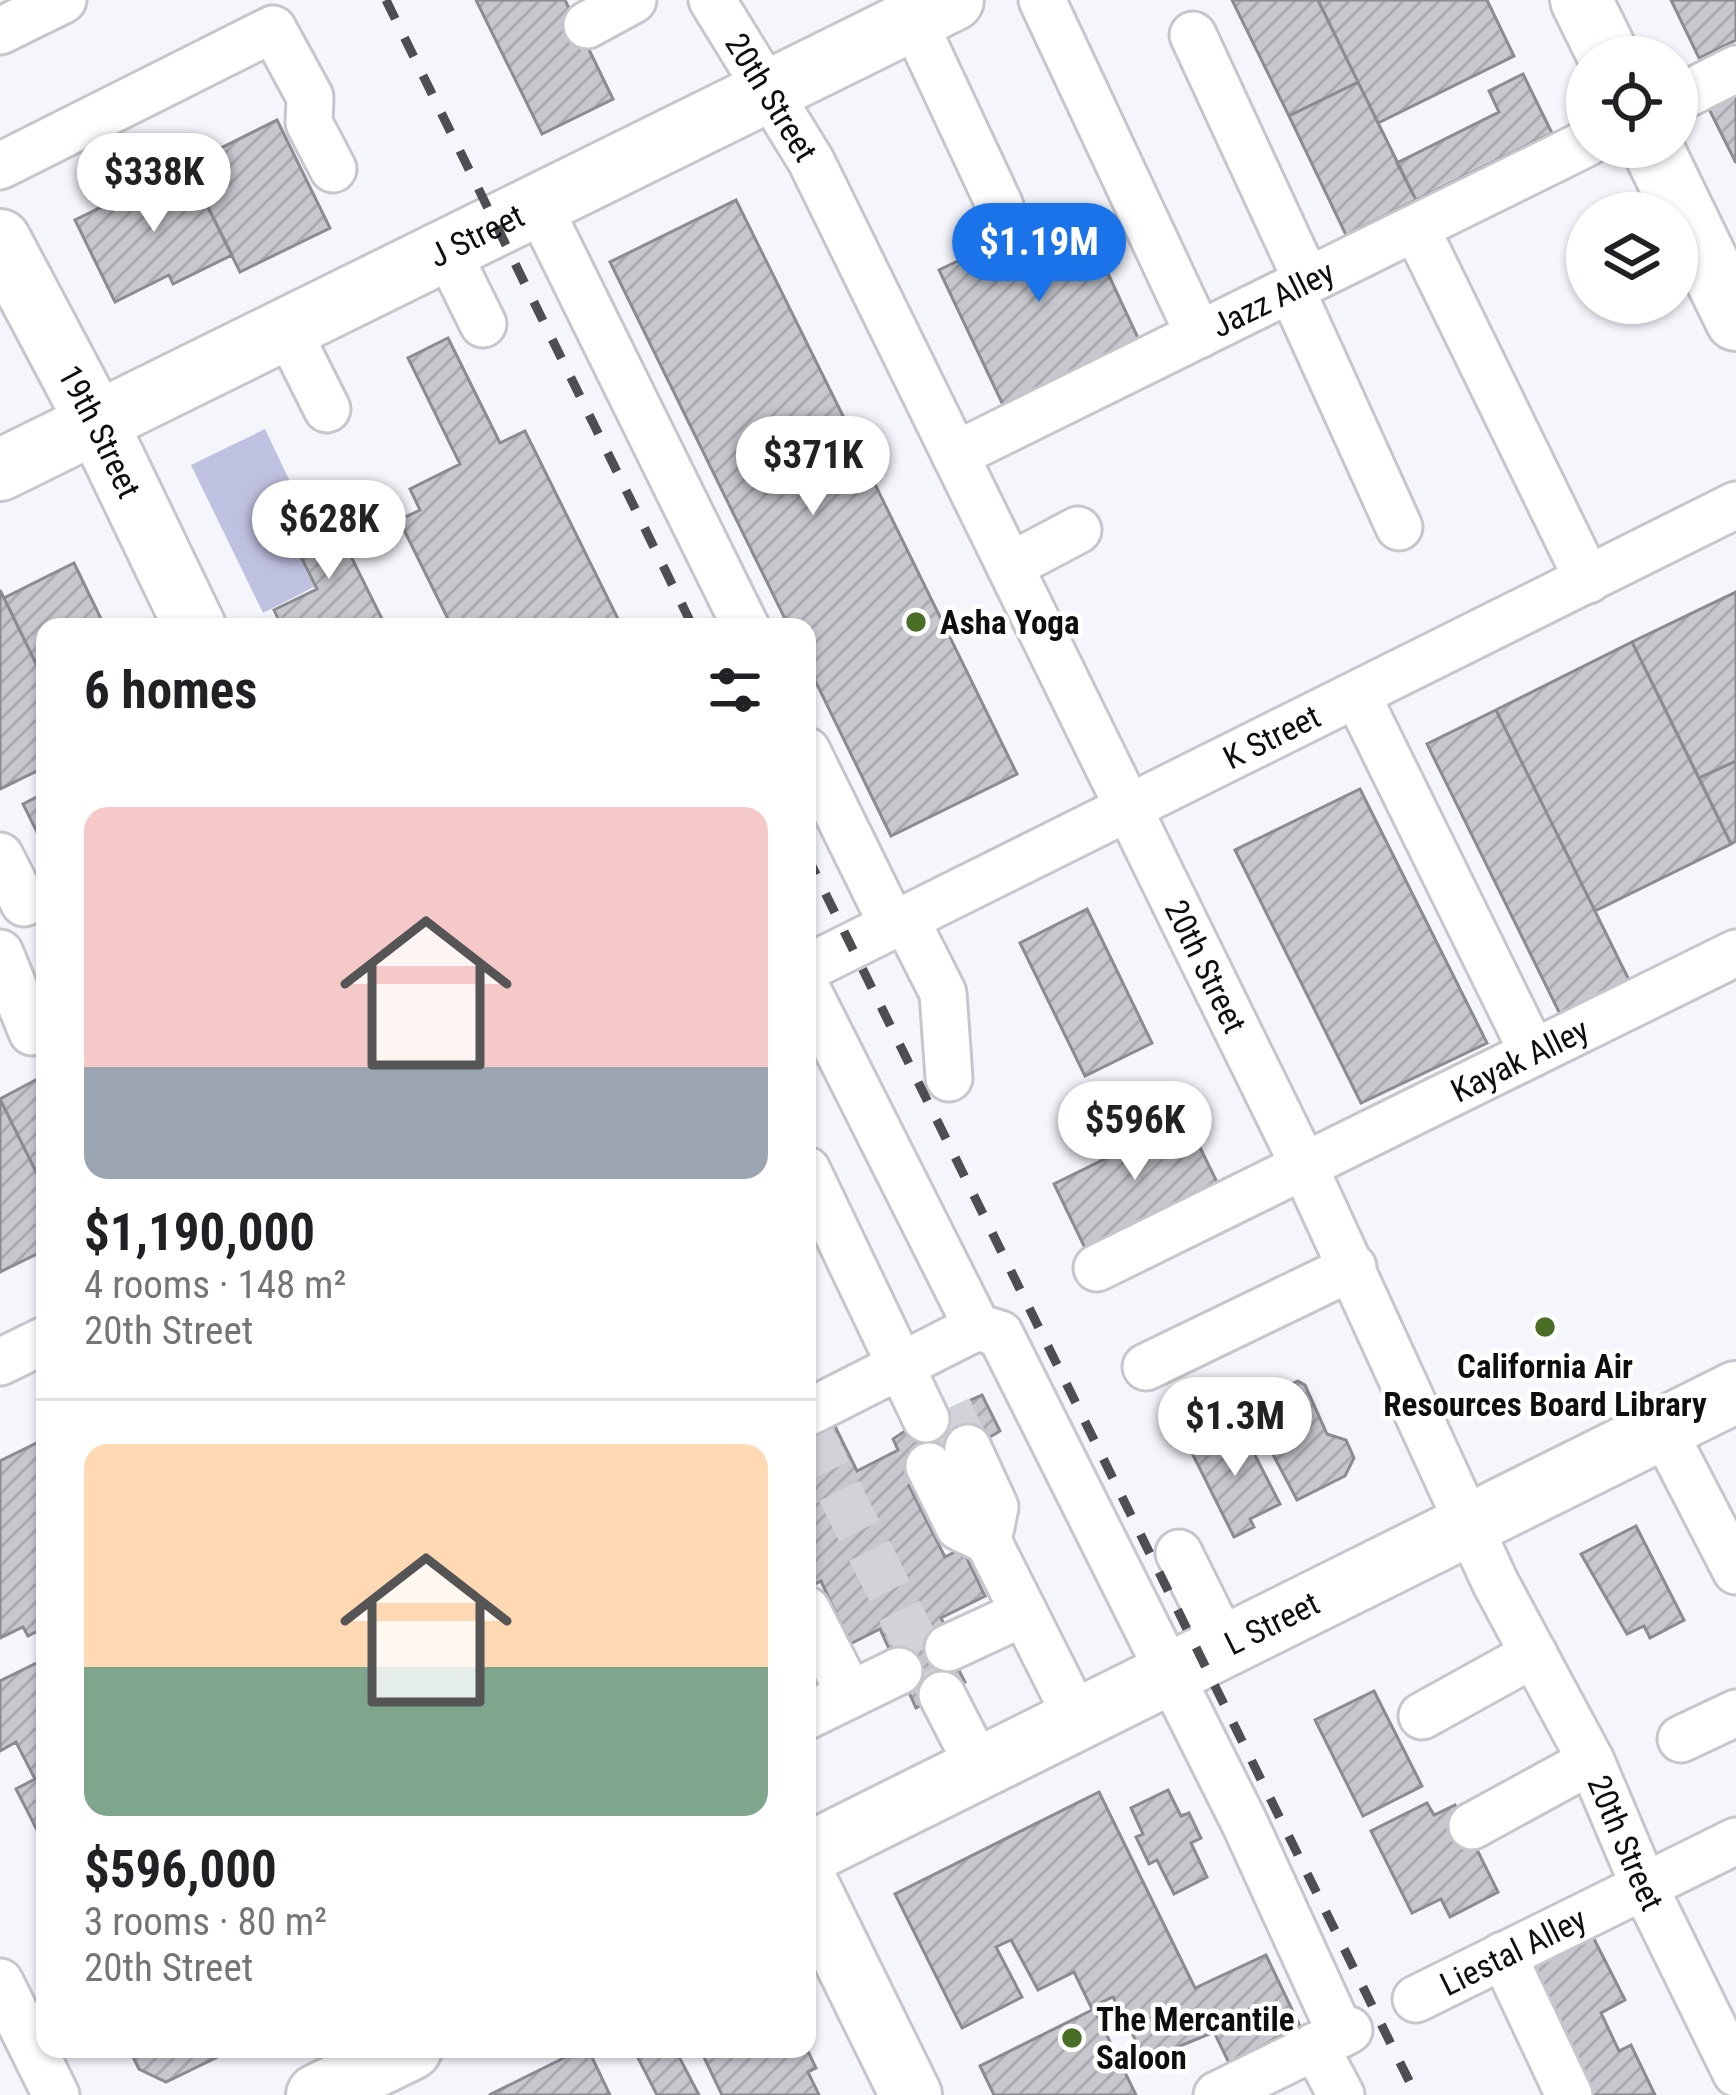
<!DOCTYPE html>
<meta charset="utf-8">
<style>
body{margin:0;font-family:"Roboto Condensed",sans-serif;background:#f6f6f6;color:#202124;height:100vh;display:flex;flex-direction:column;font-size:45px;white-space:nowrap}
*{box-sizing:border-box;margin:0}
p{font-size:39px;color:#757577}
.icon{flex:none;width:66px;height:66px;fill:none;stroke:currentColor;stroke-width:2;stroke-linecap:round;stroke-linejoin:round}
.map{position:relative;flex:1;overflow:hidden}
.sheet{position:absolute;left:36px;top:618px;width:780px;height:1440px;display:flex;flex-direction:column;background:#fff;border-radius:24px;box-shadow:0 3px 9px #0004}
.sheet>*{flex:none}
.tools{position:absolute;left:1566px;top:36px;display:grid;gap:24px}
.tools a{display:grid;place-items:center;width:132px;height:132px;border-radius:50%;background:#fff;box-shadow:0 3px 9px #0004;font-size:60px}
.price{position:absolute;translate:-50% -102px;padding:0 27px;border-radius:42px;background:#fff;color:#222;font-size:39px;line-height:78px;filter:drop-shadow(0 3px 6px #0008)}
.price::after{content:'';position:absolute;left:50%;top:72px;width:36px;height:27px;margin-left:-18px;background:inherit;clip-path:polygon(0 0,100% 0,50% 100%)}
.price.on{background:#1a73e8;color:#fff}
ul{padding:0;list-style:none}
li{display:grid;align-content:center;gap:24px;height:636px;padding:0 48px}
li+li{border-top:3px solid #e0e0e0}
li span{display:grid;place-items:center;height:372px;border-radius:24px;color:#555}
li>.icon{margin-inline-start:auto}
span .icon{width:216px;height:216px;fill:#fffc;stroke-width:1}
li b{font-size:51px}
h2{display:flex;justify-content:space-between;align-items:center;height:144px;padding:0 48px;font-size:51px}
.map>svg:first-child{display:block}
</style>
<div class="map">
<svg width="1736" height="2095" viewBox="0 0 1736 2095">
<defs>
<pattern id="building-hatch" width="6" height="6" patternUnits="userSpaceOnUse" patternTransform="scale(3)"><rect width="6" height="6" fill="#c7c8ce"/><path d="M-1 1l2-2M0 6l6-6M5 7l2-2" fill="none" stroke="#aaabb0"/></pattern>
</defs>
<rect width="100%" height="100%" fill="#f5f6fc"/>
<path fill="#bfc1e0" d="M 265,429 L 294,490 L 272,502 L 314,587 L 263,613 L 191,465 Z"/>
<path fill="url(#building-hatch)" stroke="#8b8c92" stroke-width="3" d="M 476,0 L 565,0 L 613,99 L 542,134 Z
M 1232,0 L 1318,0 L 1358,82 L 1289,116 Z
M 1318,0 L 1487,0 L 1514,56 L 1378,123 Z
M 1671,0 L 1736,0 L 1736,40 L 1699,58 Z
M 1523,74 L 1552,133 L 1416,200 L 1397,163 L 1499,112 L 1489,91 Z
M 1358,82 L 1416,200 L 1346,235 L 1289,116 Z
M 1736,86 L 1736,163 L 1705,101 Z
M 277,120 L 330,228 L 240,272 L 187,165 Z
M 187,165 L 232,255 L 173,284 L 169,275 L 115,302 L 75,220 Z
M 736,200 L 843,416 L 836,420 L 863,473 L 868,470 L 1017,774 L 891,836 L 807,664 L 807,627 L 789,627 L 610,262 Z
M 1076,205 L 1139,340 L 1003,405 L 939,270 Z
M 448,338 L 500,443 L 525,431 L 622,627 L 452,627 L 399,520 L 420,510 L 410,489 L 460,464 L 408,358 Z
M 328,510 L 386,627 L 282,627 L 274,610 L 317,589 L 287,529 Z
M 74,563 L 105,627 L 45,627 L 45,682 L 4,598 Z
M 0,590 L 45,682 L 45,767 L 0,789 Z
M 1736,592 L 1736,761 L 1699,778 L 1632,642 Z
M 1632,642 L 1731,844 L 1595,911 L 1496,710 Z
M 1496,710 L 1629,980 L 1560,1014 L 1427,744 Z
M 1736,761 L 1736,841 L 1731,844 L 1699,778 Z
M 1360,789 L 1487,1043 L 1361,1103 L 1235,850 Z
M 45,793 L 45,848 L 23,804 Z
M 1087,909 L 1152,1043 L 1085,1076 L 1020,943 Z
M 45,1075 L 45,1190 L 0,1099 Z
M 0,1099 L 45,1190 L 45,1250 L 0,1272 Z
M 1186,1119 L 1217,1182 L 1085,1248 L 1054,1184 Z
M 1298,1381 L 1305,1385 L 1327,1434 L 1346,1440 L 1354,1458 L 1345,1476 L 1297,1500 L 1247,1405 Z
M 982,1395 L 1000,1431 L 909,1486 L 945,1557 L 962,1548 L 985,1596 L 941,1618 L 949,1634 L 942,1637 L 965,1682 L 916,1708 L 880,1629 L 850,1644 L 821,1581 L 807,1588 L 807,1432 L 831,1418 L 857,1471 L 898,1450 L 893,1439 L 911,1427 Z
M 1239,1424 L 1280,1504 L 1250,1519 L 1254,1527 L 1234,1537 L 1190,1449 Z
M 45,1439 L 45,1627 L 28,1636 L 23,1627 L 0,1638 L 0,1461 Z
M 1636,1526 L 1684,1620 L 1650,1638 L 1644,1626 L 1627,1634 L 1581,1554 Z
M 45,1659 L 45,1832 L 39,1834 L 16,1789 L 35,1779 L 16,1742 L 0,1751 L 0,1681 Z
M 1374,1691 L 1422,1786 L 1363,1816 L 1315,1720 Z
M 1168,1790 L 1181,1816 L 1189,1813 L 1201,1838 L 1191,1843 L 1207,1877 L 1174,1894 L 1157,1860 L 1149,1864 L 1136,1837 L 1143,1834 L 1131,1808 Z
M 1099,1792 L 1195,1988 L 1266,1955 L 1300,2026 L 1229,2063 L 1214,2032 L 1146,2060 L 1113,1997 L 1091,2007 L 1074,1972 L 1038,1990 L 1011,1940 L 996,1947 L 1022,1997 L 962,2028 L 895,1894 Z
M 1427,1803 L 1434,1815 L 1455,1805 L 1498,1892 L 1450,1917 L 1441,1899 L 1412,1913 L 1371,1831 Z
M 1590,1931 L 1625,2000 L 1601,2013 L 1619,2051 L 1631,2045 L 1655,2095 L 1587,2095 L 1523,1965 Z
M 1094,2009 L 1136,2095 L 994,2095 L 980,2066 Z
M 129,2049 L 234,2049 L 166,2082 L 139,2069 Z
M 582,2049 L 588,2049 L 610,2095 L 489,2095 Z
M 646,2049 L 675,2049 L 699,2095 L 657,2095 L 636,2054 Z
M 700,2049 L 807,2049 L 816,2068 L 808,2072 L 819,2095 L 722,2095 Z"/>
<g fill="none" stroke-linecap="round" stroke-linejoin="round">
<path stroke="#d2d3d9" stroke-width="45" stroke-dasharray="45 22" stroke-linecap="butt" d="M 949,1408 L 968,1448
M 809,1431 L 942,1695"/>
<g stroke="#c6c6cc" stroke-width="51">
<g id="minor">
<path id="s1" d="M 712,0 L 811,161 L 1304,1166 L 1495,1582 L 1591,1761 L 1644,1886 L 1736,2073"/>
<path d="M 1042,0 L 1199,335"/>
<path d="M 913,20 L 1000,206"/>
<path d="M 587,25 L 633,0"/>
<path d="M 0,31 L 63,0"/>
<path d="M 1193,35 L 1307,281"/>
<path d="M 1677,99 L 1736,69"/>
<path d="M 0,166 L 273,29 L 310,97 L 309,123 L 333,169"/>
<path d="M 537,203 L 746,627"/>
<path d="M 1416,228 L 1588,580"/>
<path d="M 446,249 L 483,324"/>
<path d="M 1291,289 L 1399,527"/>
<path d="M 287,329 L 327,409"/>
<path id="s2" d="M 955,455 L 1587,143"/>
<path d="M 1010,566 L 1078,530"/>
<path d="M 1358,697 L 1533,1053"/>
<path d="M 807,751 L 893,926"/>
<path d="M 0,856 L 24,903"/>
<path d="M 906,920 L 943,993 L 949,1078"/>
<path d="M 0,953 L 32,1032"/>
<path id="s3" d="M 807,968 L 1736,505"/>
<path d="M 807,989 L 977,1327 L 1000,1334 L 1245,1824 L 1341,2034"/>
<path d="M 807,1170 L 926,1419"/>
<path id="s4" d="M 1097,1268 L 1736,953"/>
<path d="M 0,1362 L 45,1340"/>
<path d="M 1146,1367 L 1353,1267"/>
<path d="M 807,1413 L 977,1327"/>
<path d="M 1662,1428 L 1736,1571"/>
<path d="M 968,1448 L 995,1507 L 988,1541"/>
<path d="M 929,1466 L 959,1527 L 988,1541 L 1078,1720"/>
<path d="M 1179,1553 L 1225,1646"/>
<path d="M 807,1610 L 850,1695"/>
<path d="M 948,1648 L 1024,1613"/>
<path d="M 942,1695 L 980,1769"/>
<path d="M 807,1716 L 899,1671"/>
<path d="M 1422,1716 L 1534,1654"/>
<path d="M 1681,1739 L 1736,1713"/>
<path d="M 1472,1826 L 1591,1761"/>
<path d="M 1503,1955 L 1569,2095"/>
<path d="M 0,1982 L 56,2095"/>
<path id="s5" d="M 1416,1999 L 1736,1841"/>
<path d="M 1315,2046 L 1341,2095"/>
<path d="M 1217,2095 L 1349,2030"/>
</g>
</g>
<g stroke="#c6c6cc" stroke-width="66">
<g id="major">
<path d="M 1581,0 L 1609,57"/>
<path d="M 1652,147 L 1736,320"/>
<path id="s6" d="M 0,240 L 97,423 L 195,627"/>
<path id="s7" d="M 0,470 L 953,0"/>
<path id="s8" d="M 807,1854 L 1736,1392"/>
<path d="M 807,1883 L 911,2095"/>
<path d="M 317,2095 L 411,2049"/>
</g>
</g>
<use href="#minor" stroke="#fff" stroke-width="45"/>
<use href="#major" stroke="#fff" stroke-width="60"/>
<path stroke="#4d4e51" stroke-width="9" stroke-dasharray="21 21" stroke-linecap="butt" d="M 386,0 L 693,627
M 807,856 L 1416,2095"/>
</g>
<g fill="#4a6e26" stroke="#fff" stroke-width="4.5">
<circle cx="916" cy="622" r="12"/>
<circle cx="1545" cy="1327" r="12"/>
<circle cx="1072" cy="2038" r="12"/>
</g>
<g text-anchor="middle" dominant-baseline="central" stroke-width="9" stroke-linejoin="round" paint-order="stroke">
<g font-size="33" fill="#0e0e10" stroke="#fff">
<text stroke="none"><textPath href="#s1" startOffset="114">20th Street</textPath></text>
<text stroke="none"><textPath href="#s7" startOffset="531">J Street</textPath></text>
<text stroke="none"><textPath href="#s2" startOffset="354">Jazz Alley</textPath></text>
<text stroke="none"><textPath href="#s6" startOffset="216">19th Street</textPath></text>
<text stroke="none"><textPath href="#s3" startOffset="519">K Street</textPath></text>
<text stroke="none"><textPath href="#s1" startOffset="1086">20th Street</textPath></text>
<text stroke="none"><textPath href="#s4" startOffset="471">Kayak Alley</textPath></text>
<text stroke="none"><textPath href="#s8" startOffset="519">L Street</textPath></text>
<text stroke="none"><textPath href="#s1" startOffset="2058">20th Street</textPath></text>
<text stroke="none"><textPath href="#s5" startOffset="108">Liestal Alley</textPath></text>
</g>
<g font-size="33" font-weight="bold" fill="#0e0e10" stroke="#fff" text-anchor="start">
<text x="940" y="622">Asha Yoga</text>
<text x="1545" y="1366" text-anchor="middle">California Air<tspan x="1545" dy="38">Resources Board Library</tspan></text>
<text x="1096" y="2019">The Mercantile<tspan x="1096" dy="38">Saloon</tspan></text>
</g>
</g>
</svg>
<div class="tools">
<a><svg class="icon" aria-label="locate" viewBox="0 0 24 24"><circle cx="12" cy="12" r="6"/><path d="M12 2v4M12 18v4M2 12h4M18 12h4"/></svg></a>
<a><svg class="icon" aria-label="layers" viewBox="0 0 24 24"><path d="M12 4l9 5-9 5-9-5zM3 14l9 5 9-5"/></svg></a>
</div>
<b class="price" style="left:154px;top:235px">$338K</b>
<b class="price on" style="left:1039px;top:305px">$1.19M</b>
<b class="price" style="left:813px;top:518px">$371K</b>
<b class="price" style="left:329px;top:582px">$628K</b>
<b class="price" style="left:1135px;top:1183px">$596K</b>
<b class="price" style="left:1235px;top:1479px">$1.3M</b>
<section class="sheet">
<h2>6 homes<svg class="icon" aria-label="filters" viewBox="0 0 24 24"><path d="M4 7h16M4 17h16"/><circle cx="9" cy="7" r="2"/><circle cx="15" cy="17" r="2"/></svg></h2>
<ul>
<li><span style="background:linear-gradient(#f6c9c9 70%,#9aa5b1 0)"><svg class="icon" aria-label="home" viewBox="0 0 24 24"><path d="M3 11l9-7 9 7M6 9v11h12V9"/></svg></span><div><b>$1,190,000</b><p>4 rooms · 148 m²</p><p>20th Street</p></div></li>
<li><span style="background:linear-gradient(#ffd9b3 60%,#7fa58c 0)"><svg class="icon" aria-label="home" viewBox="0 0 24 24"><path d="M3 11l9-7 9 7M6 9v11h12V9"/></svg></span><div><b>$596,000</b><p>3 rooms · 80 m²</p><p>20th Street</p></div></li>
</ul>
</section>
</div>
